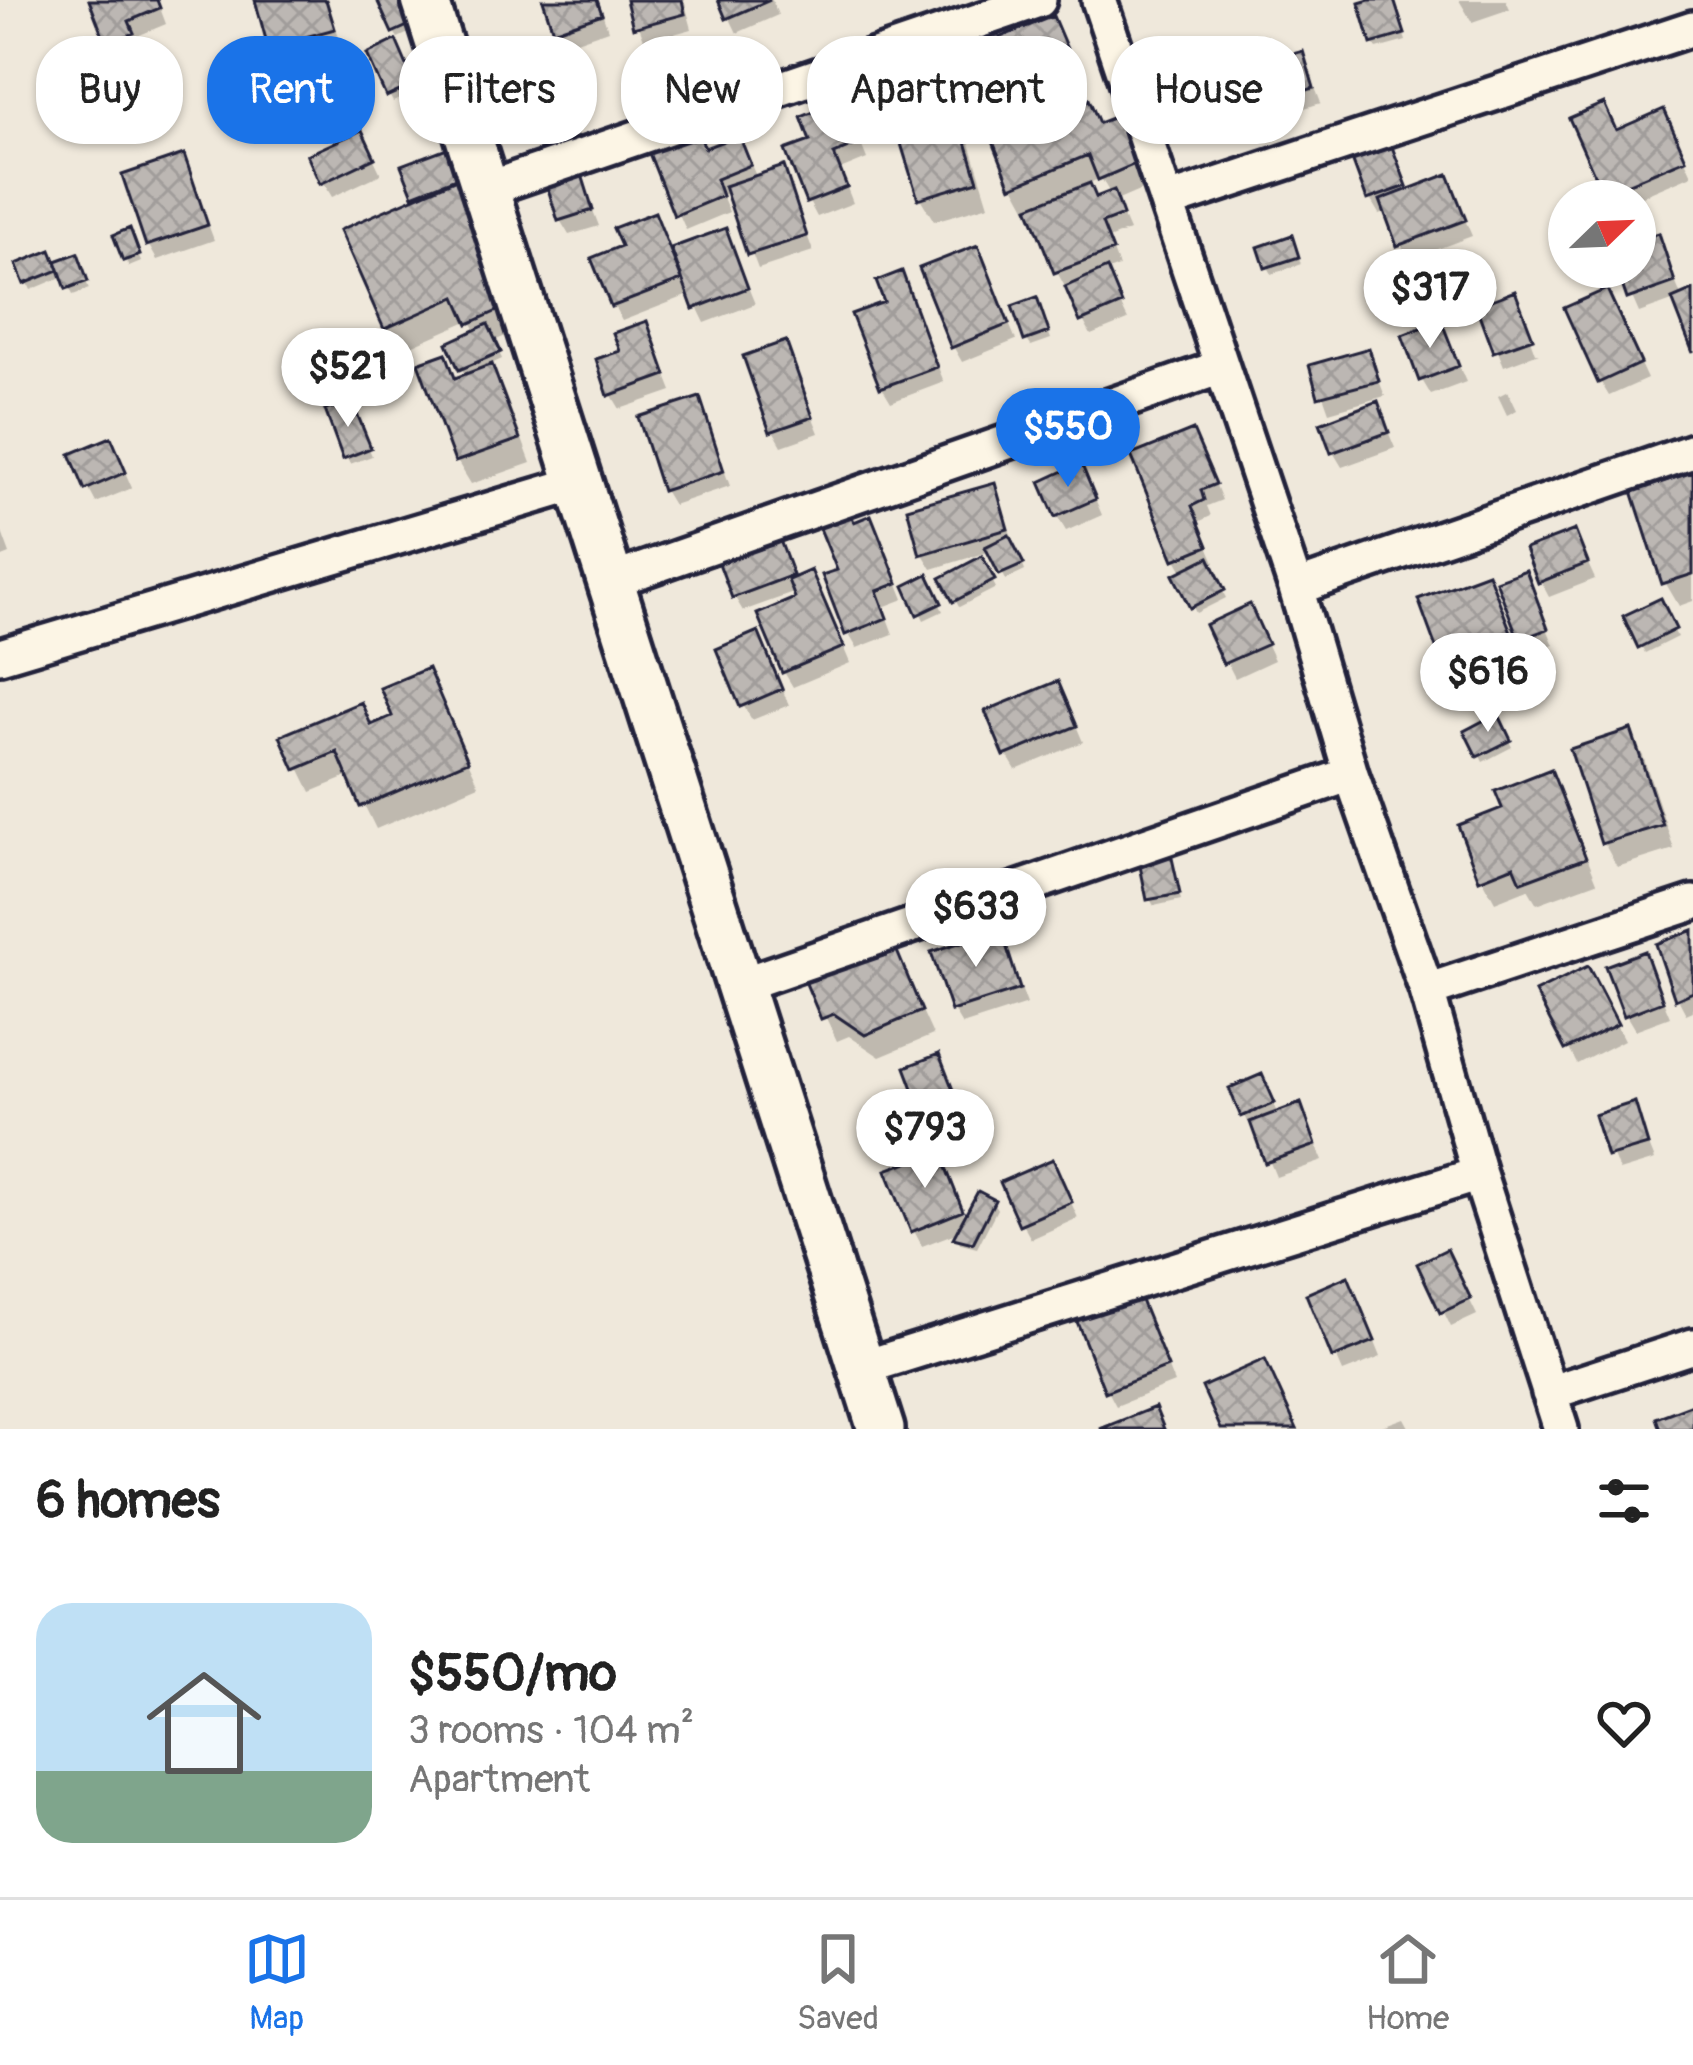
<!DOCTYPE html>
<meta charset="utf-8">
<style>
body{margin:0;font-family:Pangolin,sans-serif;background:#f2f2f2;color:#222;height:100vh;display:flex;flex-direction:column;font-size:45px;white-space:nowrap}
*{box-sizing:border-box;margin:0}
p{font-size:39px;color:#767676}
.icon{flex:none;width:66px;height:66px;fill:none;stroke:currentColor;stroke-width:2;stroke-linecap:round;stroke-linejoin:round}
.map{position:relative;height:1429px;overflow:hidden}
.drawer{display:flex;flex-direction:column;background:#fff;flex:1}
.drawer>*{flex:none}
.top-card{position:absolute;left:36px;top:36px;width:1623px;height:108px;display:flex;gap:24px}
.needle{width:78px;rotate:67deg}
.fabs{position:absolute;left:1548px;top:180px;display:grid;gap:24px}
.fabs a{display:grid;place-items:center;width:108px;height:108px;border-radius:50%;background:#fff;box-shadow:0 3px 9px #0004;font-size:60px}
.price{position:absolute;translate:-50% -102px;padding:0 27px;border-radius:42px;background:#fff;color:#222;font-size:39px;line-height:78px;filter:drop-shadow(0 3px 6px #0008)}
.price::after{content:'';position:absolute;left:50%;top:72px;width:36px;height:27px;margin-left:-18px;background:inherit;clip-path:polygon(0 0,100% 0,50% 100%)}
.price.selected{background:#1a73e8;color:#fff}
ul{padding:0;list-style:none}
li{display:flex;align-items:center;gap:36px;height:300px;padding:0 36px}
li+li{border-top:3px solid #e0e0e0}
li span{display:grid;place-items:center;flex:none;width:336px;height:240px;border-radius:36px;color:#555}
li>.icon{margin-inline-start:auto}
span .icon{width:144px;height:144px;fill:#fffc;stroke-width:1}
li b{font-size:51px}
h2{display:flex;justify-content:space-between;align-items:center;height:144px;padding:0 36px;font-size:51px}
.chip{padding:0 42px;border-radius:48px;background:#fff;box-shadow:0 3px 9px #0004;font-size:42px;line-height:108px}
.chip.selected{background:#1a73e8;color:#fff}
.dock{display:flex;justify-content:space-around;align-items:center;height:168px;border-top:3px solid #e0e0e0;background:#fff;font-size:33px;color:#767676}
.dock a{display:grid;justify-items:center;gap:6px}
.dock .selected{color:#1a73e8}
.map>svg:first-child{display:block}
</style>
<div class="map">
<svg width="1693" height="1429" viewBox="0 0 1693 1429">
<defs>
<pattern id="building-cross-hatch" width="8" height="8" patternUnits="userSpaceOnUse" patternTransform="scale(3)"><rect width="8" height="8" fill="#bcb7b3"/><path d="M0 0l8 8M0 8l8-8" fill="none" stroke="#a19d9b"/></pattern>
</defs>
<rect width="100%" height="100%" fill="#efe8db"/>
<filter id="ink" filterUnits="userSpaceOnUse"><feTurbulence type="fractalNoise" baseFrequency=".00833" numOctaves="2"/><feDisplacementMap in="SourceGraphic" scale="24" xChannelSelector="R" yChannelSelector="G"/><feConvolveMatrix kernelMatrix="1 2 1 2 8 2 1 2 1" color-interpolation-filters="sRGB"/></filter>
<g filter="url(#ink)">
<path fill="#0003" fill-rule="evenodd" d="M 92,0 L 157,0 L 166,24 L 135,37 L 140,49 L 118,58 Z
M 328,0 L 341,44 L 280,62 L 271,46 L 258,1 Z
M 402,0 L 415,30 L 398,38 L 394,32 Z
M 546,0 L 598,0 L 608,30 L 565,45 Z
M 629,0 L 684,0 L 692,29 L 645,42 Z
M 721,0 L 772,0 L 778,15 L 737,33 Z
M 1380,0 L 1393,0 L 1406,41 L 1377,49 L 1373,43 Z
M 1459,0 L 1506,0 L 1510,9 L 1472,22 Z
M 1061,35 L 1076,72 L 1056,79 L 1068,111 L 1088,102 L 1101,126 L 1120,117 L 1153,185 L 1116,201 L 1129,231 L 1108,239 L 1119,267 L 1105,272 L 1128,320 L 1091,335 L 1057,272 L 1032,207 L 1027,209 L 1014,185 L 1008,136 L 997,116 ZM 1101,178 L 1111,195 L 1097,200 L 1087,184 Z
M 398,50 L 417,91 L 393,102 L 389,95 Z
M 1302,54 L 1321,103 L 1272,118 L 1263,103 Z
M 945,81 L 958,104 L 989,205 L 934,221 L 920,198 Z
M 851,119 L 867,159 L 840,170 L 853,203 L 817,217 L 809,202 L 814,142 Z
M 1573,119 L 1616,133 L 1671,128 L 1692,175 L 1631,201 L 1610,201 Z
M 1388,142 L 1409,192 L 1447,178 L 1472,236 L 1408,260 L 1387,211 L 1379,214 L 1370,199 L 1354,155 Z
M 453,148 L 524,328 L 494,341 L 502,359 L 489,365 L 504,391 L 531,463 L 471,484 L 457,461 L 445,357 L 458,380 L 466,377 L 462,369 L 477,332 L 470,320 L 400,351 L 386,327 L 419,199 L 416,194 Z
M 369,149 L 381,174 L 332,197 L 323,182 Z
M 706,151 L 746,154 L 757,178 L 783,170 L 813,251 L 758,269 L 729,192 L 722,195 L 729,212 L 686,230 L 653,154 Z
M 183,158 L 214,240 L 157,260 L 148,244 Z
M 577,169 L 599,226 L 569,235 L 560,220 Z
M 654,216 L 671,251 L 725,231 L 755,304 L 705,323 L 691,294 L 622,321 L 614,306 L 624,248 Z
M 1657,237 L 1682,298 L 1693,293 L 1693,345 L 1675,300 L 1639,313 L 1619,267 L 1635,267 L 1635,245 Z
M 132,239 L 141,262 L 129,267 L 126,260 Z
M 1295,246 L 1301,264 L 1272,274 L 1268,267 Z
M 977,248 L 1016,340 L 962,362 L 953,346 Z
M 77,257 L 89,289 L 73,295 L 64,276 L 31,290 L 20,266 L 55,265 Z
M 901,275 L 944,382 L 891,402 L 882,387 L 888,304 Z
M 1514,295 L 1535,353 L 1539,353 L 1504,366 L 1480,308 Z
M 1039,307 L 1051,339 L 1031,346 L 1027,340 Z
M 1614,308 L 1647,379 L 1609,396 L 1600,381 Z
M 1440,323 L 1466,382 L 1431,395 L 1422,380 Z
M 646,325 L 672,391 L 620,409 L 611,394 L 623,353 Z
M 784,345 L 819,433 L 782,446 L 773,430 Z
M 1368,352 L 1385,396 L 1329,412 L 1313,367 Z
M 1508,391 L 1517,410 L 1507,415 L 1498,396 Z
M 699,401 L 730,486 L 673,505 L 664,490 Z
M 1377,405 L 1395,448 L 1342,467 L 1333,452 Z
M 354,411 L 372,456 L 350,464 L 346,457 Z
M 1201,449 L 1222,500 L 1207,506 L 1211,516 L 1198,522 L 1215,562 L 1209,564 L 1226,598 L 1196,613 L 1177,576 L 1184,573 L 1176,559 Z
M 118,456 L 132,488 L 96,503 L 88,488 Z
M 1693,475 L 1693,601 L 1679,606 L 1665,582 Z
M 1088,482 L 1102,515 L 1066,531 L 1057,516 Z
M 993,487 L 1025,571 L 1006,580 L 991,551 L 932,569 L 923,554 Z
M 855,525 L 878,534 L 904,599 L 883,607 L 893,634 L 857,648 L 848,633 L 841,571 Z
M 0,527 L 10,554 L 0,558 Z
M 1574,533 L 1595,579 L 1549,597 L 1541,582 Z
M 777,539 L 795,580 L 819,589 L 850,663 L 793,687 L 784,672 L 799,599 L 796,592 L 743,611 L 734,596 Z
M 981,560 L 996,588 L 959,607 L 944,579 Z
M 1524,574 L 1554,645 L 1531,653 L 1522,638 Z
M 1487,576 L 1519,653 L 1453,678 L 1445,662 Z
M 927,578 L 943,611 L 924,620 L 908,587 Z
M 1660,602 L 1677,637 L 1645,653 L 1627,618 Z
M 1257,623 L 1274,660 L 1235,678 L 1209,627 Z
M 765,650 L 789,705 L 752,720 L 743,705 Z
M 427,671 L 479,785 L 376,829 L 350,776 L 311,792 L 284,737 L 360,706 L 372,727 L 396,717 Z
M 1065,699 L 1083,742 L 1016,770 L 1007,755 Z
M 1497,717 L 1512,747 L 1483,762 L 1468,732 Z
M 1630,732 L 1643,756 L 1674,849 L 1617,867 L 1604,843 L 1573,751 Z
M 1549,773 L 1563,796 L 1597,882 L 1537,904 L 1528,889 L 1495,902 L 1482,878 L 1506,809 Z
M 1168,852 L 1181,900 L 1154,906 L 1150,899 Z
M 1000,933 L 1027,1004 L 962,1025 L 953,1010 Z
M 1693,933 L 1693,1011 L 1686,1014 L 1678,999 Z
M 893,947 L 933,1035 L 880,1057 L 849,1036 L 837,1041 L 809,982 Z
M 1644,955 L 1670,1017 L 1635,1030 L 1626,1015 Z
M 1596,985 L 1624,1040 L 1577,1064 L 1540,994 Z
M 938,1058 L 961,1111 L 932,1121 L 909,1069 Z
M 1265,1085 L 1278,1115 L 1300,1107 L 1323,1161 L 1276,1177 L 1253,1121 L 1248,1122 L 1233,1090 Z
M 1633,1106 L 1655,1160 L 1619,1171 L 1598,1117 Z
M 946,1169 L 966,1220 L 993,1202 L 997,1209 L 977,1248 L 961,1244 L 957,1238 L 961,1231 L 922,1246 L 914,1231 Z
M 1060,1178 L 1078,1218 L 1031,1239 L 1022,1223 Z
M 1421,1265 L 1454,1268 L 1477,1315 L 1451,1327 Z
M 1356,1295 L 1381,1357 L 1343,1372 L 1310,1296 Z
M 1143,1307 L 1174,1383 L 1116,1406 L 1108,1391 Z
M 1404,1418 L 1410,1429 L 1374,1429 Z"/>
<path fill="url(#building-cross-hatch)" stroke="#22223b" stroke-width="3" d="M 89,0 L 157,0 L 160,8 L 129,21 L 134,33 L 106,44 Z
M 255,0 L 326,0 L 335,29 L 268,47 Z
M 377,0 L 404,0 L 414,23 L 392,33 Z
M 543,0 L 597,0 L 602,14 L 553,31 Z
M 626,0 L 682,0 L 685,14 L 633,28 Z
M 718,0 L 770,0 L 726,19 Z
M 1369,0 L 1394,0 L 1405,34 L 1371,44 L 1359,3 Z
M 1053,16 L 1070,56 L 1050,63 L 1061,91 L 994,118 L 966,51 Z
M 396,40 L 415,84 L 386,97 L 367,54 Z
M 1303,51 L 1314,88 L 1260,104 L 1248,67 Z
M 946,77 L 978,181 L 918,199 L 886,95 Z
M 1089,99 L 1099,123 L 1122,114 L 1142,161 L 1098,180 L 1088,155 L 1011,187 L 992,139 Z
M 844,100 L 860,143 L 834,154 L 847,187 L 806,203 L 785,150 L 810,141 L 801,117 Z
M 1604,103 L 1616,130 L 1664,109 L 1686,159 L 1603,194 L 1569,118 Z
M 362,130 L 375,158 L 320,184 L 307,155 Z
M 698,132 L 705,148 L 739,135 L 751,165 L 716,179 L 722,196 L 674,216 L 649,153 Z
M 1389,139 L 1407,186 L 1367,200 L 1350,154 Z
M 455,145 L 466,174 L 413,195 L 401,165 Z
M 184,154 L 208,225 L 146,246 L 122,175 Z
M 579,165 L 593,210 L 558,221 L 544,176 Z
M 784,166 L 807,236 L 747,255 L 724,186 Z
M 1448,174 L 1466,220 L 1397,246 L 1380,200 Z
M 459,178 L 513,304 L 468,324 L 456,297 L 384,329 L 340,230 Z
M 1090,183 L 1096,197 L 1114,190 L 1123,215 L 1102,223 L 1113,251 L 1054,273 L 1028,207 Z
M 655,212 L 682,280 L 611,307 L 591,258 L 621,246 L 613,228 Z
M 130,228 L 140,255 L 123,261 L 113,235 Z
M 726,228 L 748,288 L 693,309 L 671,248 Z
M 1659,233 L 1675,282 L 1627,299 L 1616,267 L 1635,267 L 1635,241 Z
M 1292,235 L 1299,257 L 1265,268 L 1258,247 Z
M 978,245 L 1009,324 L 951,348 L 919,268 Z
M 51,250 L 59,270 L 24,284 L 16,264 Z
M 78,253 L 88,281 L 66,289 L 56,261 Z
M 1107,268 L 1122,304 L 1080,322 L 1065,287 Z
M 902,271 L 937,367 L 880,388 L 851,314 L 884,302 L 876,281 Z
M 1607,289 L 1641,363 L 1598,383 L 1564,308 Z
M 1693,290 L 1693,353 L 1672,299 Z
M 1515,291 L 1533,338 L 1493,352 L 1476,306 Z
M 1037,297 L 1049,332 L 1024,341 L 1012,306 Z
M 1441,320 L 1459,366 L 1419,381 L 1402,335 Z
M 647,321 L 666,375 L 608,396 L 596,359 L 620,351 L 613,333 Z
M 488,324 L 501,352 L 459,370 L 447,343 Z
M 786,341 L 813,417 L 770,432 L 743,356 Z
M 1369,348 L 1379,381 L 1318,397 L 1309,365 Z
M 446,353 L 455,378 L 492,364 L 520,439 L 455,462 L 418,363 Z
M 700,397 L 724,471 L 662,491 L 638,417 Z
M 352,401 L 371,448 L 343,459 L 325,410 Z
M 1378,401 L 1389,432 L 1331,453 L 1320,423 Z
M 1193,430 L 1216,484 L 1201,490 L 1204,500 L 1192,506 L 1208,546 L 1174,560 L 1131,455 Z
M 111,437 L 126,472 L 85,490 L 70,454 Z
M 1081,463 L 1096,499 L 1055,517 L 1040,482 Z
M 1693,472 L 1693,574 L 1662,584 L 1632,491 Z
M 995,483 L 1008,529 L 920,555 L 907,508 Z
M 849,508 L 854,522 L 871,515 L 898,583 L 877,591 L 887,618 L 845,635 L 822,575 L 837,570 L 817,521 Z
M 1575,530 L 1588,563 L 1538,583 L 1525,549 Z
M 778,535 L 793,575 L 732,598 L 717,558 Z
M 1009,535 L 1024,564 L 999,575 L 985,547 Z
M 982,556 L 995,580 L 953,602 L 940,578 Z
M 1209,557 L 1225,590 L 1190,608 L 1173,575 Z
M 811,570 L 844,647 L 782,673 L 757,614 L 795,598 L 788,580 Z
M 1526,570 L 1548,629 L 1519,640 L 1496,581 Z
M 1488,573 L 1513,637 L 1442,664 L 1418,599 Z
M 928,574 L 942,603 L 917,615 L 904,586 Z
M 1661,598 L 1676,629 L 1638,648 L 1623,616 Z
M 1250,604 L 1268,644 L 1223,664 L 1205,625 Z
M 758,631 L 782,689 L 740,707 L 716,649 Z
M 428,668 L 468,761 L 360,807 L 337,752 L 295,770 L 280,736 L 361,702 L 371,725 L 392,716 L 380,688 Z
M 1058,681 L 1077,726 L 1004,756 L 985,711 Z
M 1498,713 L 1511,740 L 1477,757 L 1464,731 Z
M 1631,729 L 1663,825 L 1601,844 L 1570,749 Z
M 1551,769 L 1586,858 L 1521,882 L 1514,866 L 1479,880 L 1458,825 L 1502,808 L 1495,791 Z
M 1170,849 L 1180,894 L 1147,900 L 1138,856 Z
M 1001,929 L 1020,989 L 951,1011 L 931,952 Z
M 1693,930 L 1693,992 L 1675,1000 L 1656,944 Z
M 894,944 L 922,1011 L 865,1035 L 834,1014 L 821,1019 L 805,981 Z
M 1645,951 L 1663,1001 L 1624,1016 L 1605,966 Z
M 1588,966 L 1618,1024 L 1565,1050 L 1535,992 Z
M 939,1054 L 955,1095 L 920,1107 L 905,1067 Z
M 1262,1074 L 1275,1103 L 1241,1117 L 1229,1088 Z
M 1635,1102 L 1648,1145 L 1607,1157 L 1594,1115 Z
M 1301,1103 L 1316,1145 L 1265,1163 L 1250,1122 Z
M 939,1150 L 963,1211 L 911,1232 L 886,1170 Z
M 1053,1159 L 1072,1202 L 1019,1225 L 1000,1182 Z
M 978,1191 L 995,1200 L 973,1243 L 953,1238 Z
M 1447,1249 L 1471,1299 L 1440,1313 L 1417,1264 Z
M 1348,1276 L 1375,1341 L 1332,1358 L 1306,1294 Z
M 1136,1288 L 1168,1367 L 1105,1392 L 1074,1314 Z
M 1265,1359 L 1297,1429 L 1221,1429 L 1202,1387 Z
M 1693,1404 L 1693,1429 L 1660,1429 L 1656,1418 Z
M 1155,1407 L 1164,1429 L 1100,1429 Z"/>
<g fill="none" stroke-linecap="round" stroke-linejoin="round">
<g stroke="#22223b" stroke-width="42">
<path id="street" d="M 1099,0 L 1296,588 L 1351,774 L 1427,991 L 1479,1174 L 1561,1429
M 487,189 L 1039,0
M 1169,201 L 1693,28
M 611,581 L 1221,367
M 1296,588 L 1693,451
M 0,656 L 579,483
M 737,986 L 1351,774
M 1427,991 L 1693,903
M 862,1368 L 1479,1174
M 1549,1393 L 1693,1346"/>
</g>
<g stroke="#22223b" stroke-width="54">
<path id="secondary" d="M 425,0 L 881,1429"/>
</g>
<use href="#street" stroke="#fcf5e5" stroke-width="33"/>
<use href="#secondary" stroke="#fcf5e5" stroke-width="45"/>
</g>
</g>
</svg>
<div class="fabs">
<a><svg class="needle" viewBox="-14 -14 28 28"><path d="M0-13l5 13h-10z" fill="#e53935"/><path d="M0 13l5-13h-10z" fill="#767676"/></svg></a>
</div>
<b class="price" style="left:1430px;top:351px">$317</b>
<b class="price" style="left:348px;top:430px">$521</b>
<b class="price selected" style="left:1068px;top:490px">$550</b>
<b class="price" style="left:1488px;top:735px">$616</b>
<b class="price" style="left:976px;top:970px">$633</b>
<b class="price" style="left:925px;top:1191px">$793</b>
<div class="top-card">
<a class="chip">Buy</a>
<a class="chip selected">Rent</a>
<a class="chip">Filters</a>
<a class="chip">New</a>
<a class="chip">Apartment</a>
<a class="chip">House</a>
</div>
</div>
<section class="drawer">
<h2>6 homes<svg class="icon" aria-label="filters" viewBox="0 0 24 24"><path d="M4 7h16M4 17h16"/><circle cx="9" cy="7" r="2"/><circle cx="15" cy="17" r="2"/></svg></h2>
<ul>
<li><span style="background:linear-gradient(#bfe0f5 70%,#7fa58c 0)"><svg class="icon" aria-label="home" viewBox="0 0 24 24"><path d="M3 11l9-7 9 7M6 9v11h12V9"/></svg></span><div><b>$550/mo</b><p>3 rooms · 104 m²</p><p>Apartment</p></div><svg class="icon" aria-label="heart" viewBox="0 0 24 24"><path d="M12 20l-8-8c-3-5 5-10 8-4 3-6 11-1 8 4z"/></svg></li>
</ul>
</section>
<nav class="dock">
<a class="selected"><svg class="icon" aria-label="map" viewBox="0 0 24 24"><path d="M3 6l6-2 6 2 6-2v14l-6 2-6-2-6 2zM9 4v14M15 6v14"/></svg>Map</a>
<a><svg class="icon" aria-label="saved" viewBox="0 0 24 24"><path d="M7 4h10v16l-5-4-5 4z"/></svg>Saved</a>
<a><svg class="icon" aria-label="home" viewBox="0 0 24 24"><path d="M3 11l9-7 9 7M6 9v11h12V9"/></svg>Home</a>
</nav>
